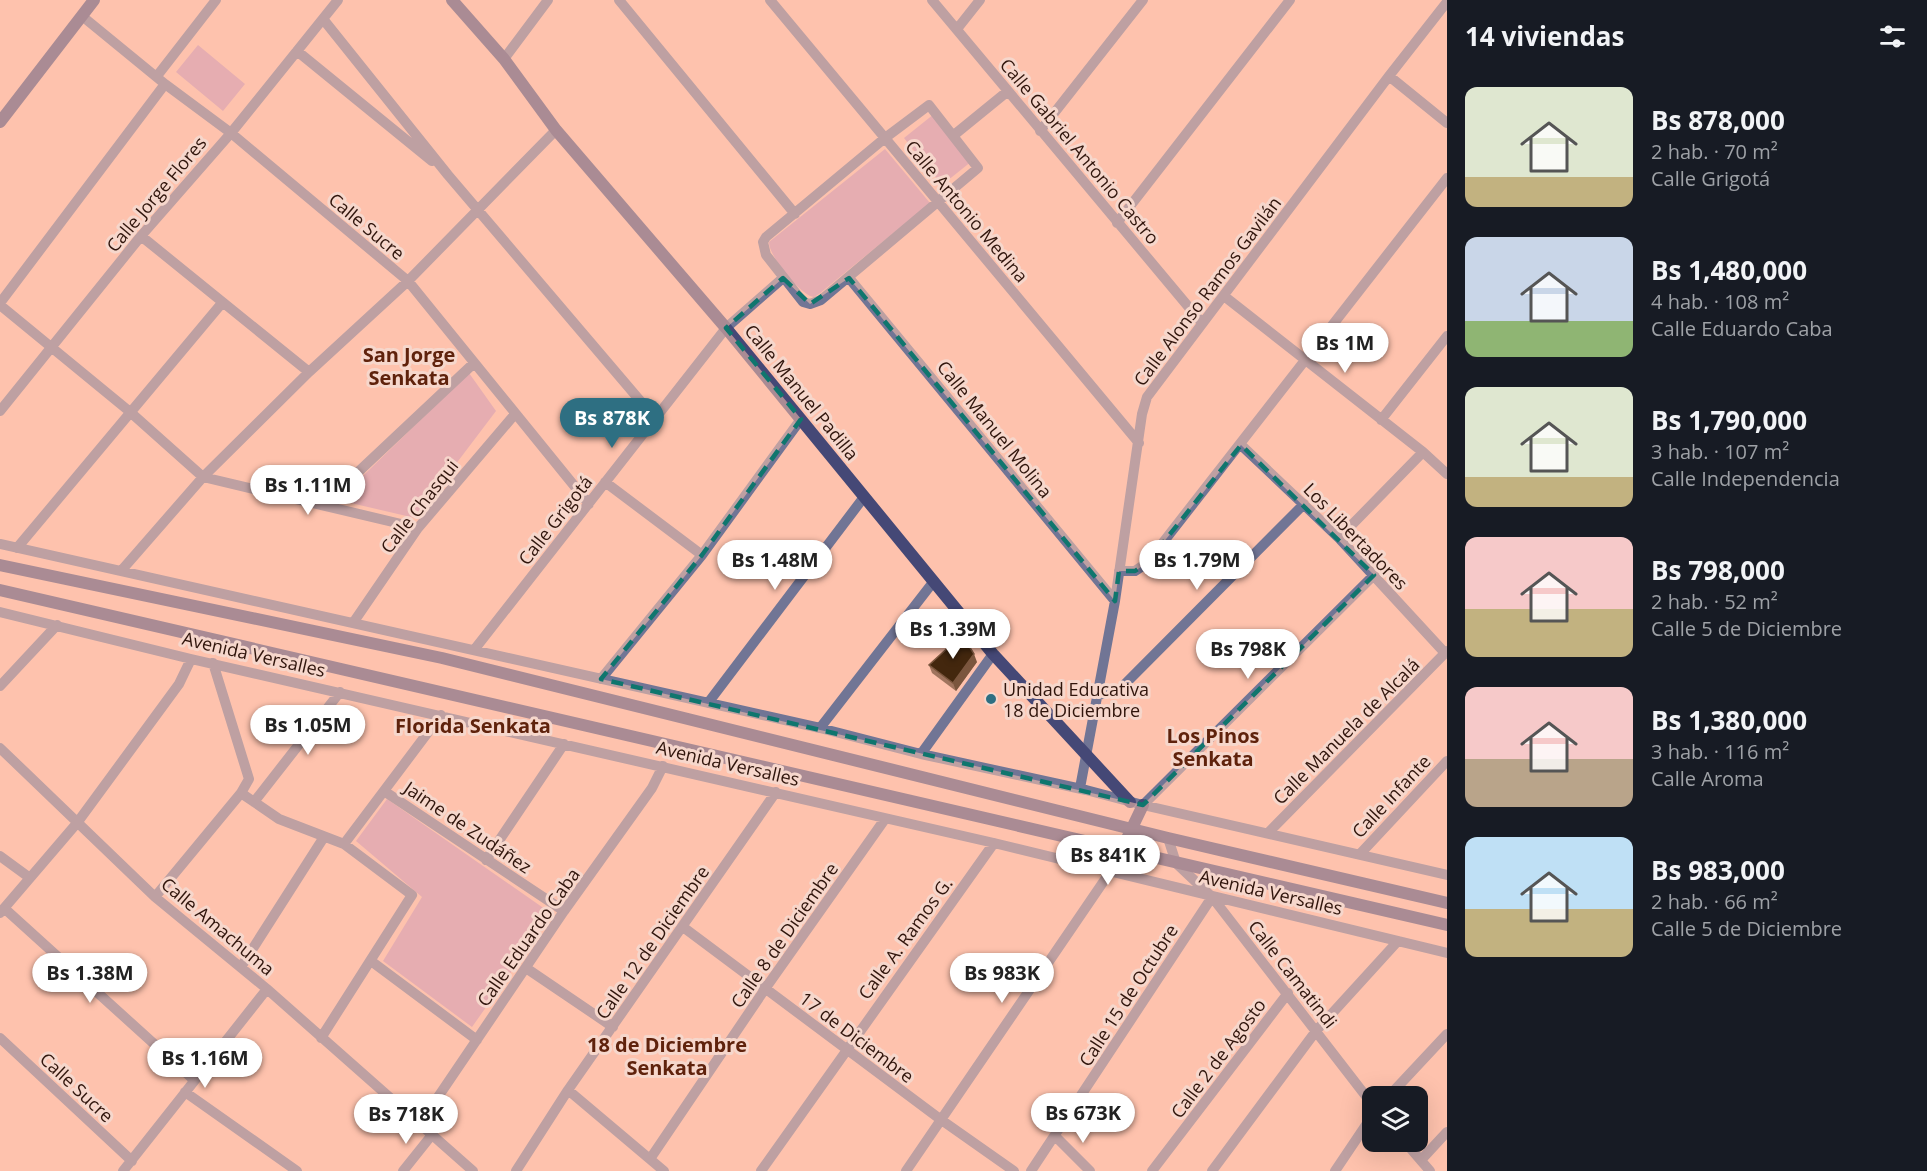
<!DOCTYPE html>
<html lang="es">
<meta charset="utf-8">
<style>
body{margin:0;font-family:"Open Sans",sans-serif;background:#242831;color:#f1f3f6;height:100vh;display:flex;flex-direction:column;font-size:22px;white-space:nowrap}
*{box-sizing:border-box;margin:0}
p{font-size:20px;color:#9ea1a6}
.icon{flex:none;width:33px;height:33px;fill:none;stroke:currentColor;stroke-width:2;stroke-linecap:round;stroke-linejoin:round}
.map{position:relative;flex:1;overflow:hidden}
.panel{display:flex;flex-direction:column;background:#171b24;width:480px}
.panel>*{flex:none}
.controls{position:absolute;left:1362px;top:1086px;display:grid;gap:12px}
.controls a{display:grid;place-items:center;width:66px;height:66px;border-radius:12px;background:#171b24;box-shadow:0 6px 24px #0002;font-size:30px}
.price{position:absolute;translate:-50% -51px;padding:0 14px;border-radius:21px;background:#fff;color:#222;font-size:20px;line-height:39px;filter:drop-shadow(0 2px 3px #0008)}
.price::after{content:'';position:absolute;left:50%;top:36px;width:18px;height:14px;margin-left:-9px;background:inherit;clip-path:polygon(0 0,100% 0,50% 100%)}
.price.selected{background:#2e6f82;color:#fff}
ul{padding:0;list-style:none}
li{display:flex;align-items:center;gap:18px;height:150px;padding:0 18px}
li span{display:grid;place-items:center;flex:none;width:168px;height:120px;border-radius:12px;color:#555}
li>.icon{margin-inline-start:auto}
span .icon{width:72px;height:72px;fill:#fffc;stroke-width:1}
li b{font-size:26px}
h2{display:flex;justify-content:space-between;align-items:center;height:72px;padding:0 18px;font-size:26px}
main{display:flex;flex:1;min-height:0}
.map>svg:first-child{display:block}
</style>
<main>
<div class="map">
<svg width="1447" height="1171" viewBox="0 0 1447 1171">
<rect width="100%" height="100%" fill="#fec2ad"/>
<path fill="#c993b7" d="M 198,45 L 245,84 L 223,111 L 176,72 Z
M 934,114 L 972,161 L 942,185 L 904,138 Z
M 885,149 L 930,203 L 819,294 L 814,297 C 801,296 768,255 769,242 Z
M 469,373 L 496,411 L 415,518 L 338,500 Z
M 387,799 L 552,914 L 472,1027 L 383,961 L 422,897 L 356,841 Z"/>
<g fill="none" stroke-linecap="round" stroke-linejoin="round">
<path stroke="#717595" stroke-width="10" d="M 619,0 L 795,214
M 770,0 L 1139,443
M 932,0 L 1202,323
M 82,16 L 165,84 L 231,133 L 408,281 L 589,504
M 323,19 L 448,175 L 654,417
M 957,29 L 980,0
M 297,51 L 432,161
M 504,59 L 548,0
M 157,76 L 216,0
M 1389,76 L 1447,123
M 929,105 L 978,168 L 821,300 L 810,304 L 803,302 L 766,255 L 763,242 L 766,237 L 885,138 Z
M 1040,131 L 1143,0
M 954,135 L 1008,91
M 1117,223 L 1290,0
M 141,236 L 309,372
M 849,278 L 1115,601
M 1224,296 L 1423,452 L 1447,474
M 0,303 L 165,84
M 0,305 L 129,411 L 203,477
M 0,411 L 141,236 L 231,133 L 338,0
M 1381,420 L 1447,336
M 1241,445 L 1339,538 L 1445,653
M 203,477 L 418,528
M 605,482 L 702,555
M 323,505 L 473,364
M 1339,538 L 1423,452
M 0,544 L 820,728 L 921,754 L 1086,790 L 1143,805 L 1447,875
M 17,548 L 222,303
M 121,571 L 203,477 L 309,372 L 408,281 L 556,130
M 1119,571 L 1135,571 L 1147,563 L 1447,178
M 0,612 L 191,659 L 994,843 L 1447,953
M 353,623 L 418,528 L 515,414
M 474,650 L 726,328 L 783,278
M 601,679 L 702,555 L 801,419
M 0,686 L 57,625
M 1099,695 L 1120,689 L 1304,504
M 708,703 L 864,497
M 820,728 L 934,581
M 0,748 L 155,897 L 267,989 L 473,1171
M 921,754 L 993,654
M 1080,788 L 1115,601 L 1142,414 L 1147,397 L 1389,76 L 1447,2
M 384,791 L 564,911
M 241,793 L 279,819 L 344,844 L 412,895 L 321,1038
M 254,802 L 340,692
M 1143,805 L 1374,575
M 1268,833 L 1447,651
M 1168,838 L 1176,863 L 1212,897 L 1372,1104
M 344,844 L 441,715
M 1360,854 L 1447,761
M 0,856 L 30,878
M 486,860 L 564,744
M 155,897 L 241,793 L 249,779 L 213,663
M 4,908 L 194,1080
M 0,913 L 77,823 L 179,684 L 191,659
M 683,927 L 940,1119 L 1014,1171
M 371,961 L 477,1040
M 241,967 L 324,837
M 526,968 L 613,1027
M 0,1038 L 132,1161
M 568,1090 L 664,1171
M 185,1092 L 297,1171
M 1389,1096 L 1447,1034
M 419,1125 L 564,911 L 652,788 L 663,766
M 1056,1137 L 1090,1171
M 1405,1142 L 1430,1171
M 650,1159 L 765,989 L 885,819
M 1421,1160 L 1447,1132
M 123,1171 L 267,989
M 403,1171 L 431,1136
M 516,1171 L 568,1090 L 776,792
M 761,1171 L 994,843
M 906,1171 L 1110,872 L 1121,851
M 1031,1171 L 1212,897
M 1152,1171 L 1288,993
M 1212,1171 L 1316,1031 L 1398,941
M 1335,1171 L 1372,1116"/>
<path stroke="#454876" stroke-width="12" d="M 452,0 L 504,59 L 556,130 L 726,328 L 993,654 L 1130,802
M 0,122 L 94,0
M 0,565 L 442,658 L 1168,838 L 1447,903
M 0,590 L 1447,925
M 1121,851 L 1143,805"/>
</g>
<path fill="#a0745e" d="M 977,662 L 956,691 L 932,673 L 929,665 Z"/>
<path fill="#7b563e" d="M 974,654 L 977,662 L 956,691 L 953,683 Z"/>
<path fill="#43270e" stroke="#7b563e" stroke-width="1.5" d="M 962,635 L 974,654 L 953,683 L 929,665 Z"/>
<path d="M0 0H1447V1171H0ZM 783,278 L 810,304 L 849,278 L 1115,601 L 1119,571 L 1135,571 L 1147,563 L 1241,445 L 1374,575 L 1143,805 L 601,679 L 702,555 L 801,419 L 726,328 Z" fill="#fec2ad" fill-opacity=".55" fill-rule="evenodd"/>
<path fill="none" stroke="#0f766e" stroke-width="4.5" stroke-dasharray="12 8" stroke-linejoin="round" d="M 783,278 L 810,304 L 849,278 L 1115,601 L 1119,571 L 1135,571 L 1147,563 L 1241,445 L 1374,575 L 1143,805 L 601,679 L 702,555 L 801,419 L 726,328 Z"/>
<circle fill="#2e6f82" stroke="#f6d7cc" stroke-width="2" cx="991" cy="699" r="6"/>
<g text-anchor="middle" dominant-baseline="central" stroke-width="6" stroke-linejoin="round" paint-order="stroke">
<g font-size="18" fill="#30150c" stroke="#f6d7cc">
<text transform="translate(1080 151) rotate(50)">Calle Gabriel Antonio Castro</text>
<text transform="translate(156 194) rotate(-50)">Calle Jorge Flores</text>
<text transform="translate(967 211) rotate(50)">Calle Antonio Medina</text>
<text transform="translate(367 226) rotate(40)">Calle Sucre</text>
<text transform="translate(1207 291) rotate(-53)">Calle Alonso Ramos Gavilán</text>
<text transform="translate(802 392) rotate(51)">Calle Manuel Padilla</text>
<text transform="translate(995 429) rotate(51)">Calle Manuel Molina</text>
<text transform="translate(419 506) rotate(-52)">Calle Chasqui</text>
<text transform="translate(555 520) rotate(-52)">Calle Grigotá</text>
<text transform="translate(1356 536) rotate(46)">Los Libertadores</text>
<text transform="translate(254 654) rotate(13)">Avenida Versalles</text>
<text transform="translate(1346 731) rotate(-45)">Calle Manuela de Alcalá</text>
<text transform="translate(728 763) rotate(13)">Avenida Versalles</text>
<text transform="translate(1391 796) rotate(-47)">Calle Infante</text>
<text transform="translate(468 827) rotate(34)">Jaime de Zudáñez</text>
<text transform="translate(1271 892) rotate(13)">Avenida Versalles</text>
<text transform="translate(218 926) rotate(40)">Calle Amachuma</text>
<text transform="translate(784 935) rotate(-55)">Calle 8 de Diciembre</text>
<text transform="translate(528 937) rotate(-55)">Calle Eduardo Caba</text>
<text transform="translate(905 938) rotate(-54)">Calle A. Ramos G.</text>
<text transform="translate(652 942) rotate(-55)">Calle 12 de Diciembre</text>
<text transform="translate(1293 974) rotate(52)">Calle Camatindi</text>
<text transform="translate(1128 995) rotate(-57)">Calle 15 de Octubre</text>
<text transform="translate(857 1037) rotate(37)">17 de Diciembre</text>
<text transform="translate(1218 1058) rotate(-53)">Calle 2 de Agosto</text>
<text transform="translate(77 1087) rotate(43)">Calle Sucre</text>
</g>
<g font-size="18" fill="#30150c" stroke="#f6d7cc" text-anchor="start">
<text x="1003" y="689">Unidad Educativa<tspan x="1003" dy="21">18 de Diciembre</tspan></text>
</g>
<g font-size="20" font-weight="bold" fill="#5f220c" stroke="#f6d7cc">
<text x="409" y="354">San Jorge<tspan x="409" dy="23">Senkata</tspan></text>
<text x="473" y="725">Florida Senkata</text>
<text x="1213" y="735">Los Pinos<tspan x="1213" dy="23">Senkata</tspan></text>
<text x="667" y="1044">18 de Diciembre<tspan x="667" dy="23">Senkata</tspan></text>
</g>
</g>
</svg>
<div class="controls">
<a><svg class="icon" aria-label="layers" viewBox="0 0 24 24"><path d="M12 4l9 5-9 5-9-5zM3 14l9 5 9-5"/></svg></a>
</div>
<b class="price" style="left:1345px;top:374px">Bs 1M</b>
<b class="price selected" style="left:612px;top:449px">Bs 878K</b>
<b class="price" style="left:308px;top:516px">Bs 1.11M</b>
<b class="price" style="left:775px;top:591px">Bs 1.48M</b>
<b class="price" style="left:1197px;top:591px">Bs 1.79M</b>
<b class="price" style="left:953px;top:660px">Bs 1.39M</b>
<b class="price" style="left:1248px;top:680px">Bs 798K</b>
<b class="price" style="left:308px;top:756px">Bs 1.05M</b>
<b class="price" style="left:1108px;top:886px">Bs 841K</b>
<b class="price" style="left:90px;top:1004px">Bs 1.38M</b>
<b class="price" style="left:1002px;top:1004px">Bs 983K</b>
<b class="price" style="left:205px;top:1089px">Bs 1.16M</b>
<b class="price" style="left:1083px;top:1144px">Bs 673K</b>
<b class="price" style="left:406px;top:1145px">Bs 718K</b>
</div>
<section class="panel">
<h2>14 viviendas<svg class="icon" aria-label="filters" viewBox="0 0 24 24"><path d="M4 7h16M4 17h16"/><circle cx="9" cy="7" r="2"/><circle cx="15" cy="17" r="2"/></svg></h2>
<ul>
<li><span style="background:linear-gradient(#dfe7d0 75%,#c2b280 0)"><svg class="icon" aria-label="home" viewBox="0 0 24 24"><path d="M3 11l9-7 9 7M6 9v11h12V9"/></svg></span><div><b>Bs 878,000</b><p>2 hab. · 70 m²</p><p>Calle Grigotá</p></div></li>
<li><span style="background:linear-gradient(#c9d6e8 70%,#8fb573 0)"><svg class="icon" aria-label="home" viewBox="0 0 24 24"><path d="M3 11l9-7 9 7M6 9v11h12V9"/></svg></span><div><b>Bs 1,480,000</b><p>4 hab. · 108 m²</p><p>Calle Eduardo Caba</p></div></li>
<li><span style="background:linear-gradient(#dfe7d0 75%,#c2b280 0)"><svg class="icon" aria-label="home" viewBox="0 0 24 24"><path d="M3 11l9-7 9 7M6 9v11h12V9"/></svg></span><div><b>Bs 1,790,000</b><p>3 hab. · 107 m²</p><p>Calle Independencia</p></div></li>
<li><span style="background:linear-gradient(#f6c9c9 60%,#c2b280 0)"><svg class="icon" aria-label="home" viewBox="0 0 24 24"><path d="M3 11l9-7 9 7M6 9v11h12V9"/></svg></span><div><b>Bs 798,000</b><p>2 hab. · 52 m²</p><p>Calle 5 de Diciembre</p></div></li>
<li><span style="background:linear-gradient(#f6c9c9 60%,#b9a48a 0)"><svg class="icon" aria-label="home" viewBox="0 0 24 24"><path d="M3 11l9-7 9 7M6 9v11h12V9"/></svg></span><div><b>Bs 1,380,000</b><p>3 hab. · 116 m²</p><p>Calle Aroma</p></div></li>
<li><span style="background:linear-gradient(#bfe0f5 60%,#c2b280 0)"><svg class="icon" aria-label="home" viewBox="0 0 24 24"><path d="M3 11l9-7 9 7M6 9v11h12V9"/></svg></span><div><b>Bs 983,000</b><p>2 hab. · 66 m²</p><p>Calle 5 de Diciembre</p></div></li>
</ul>
</section>
</main>
